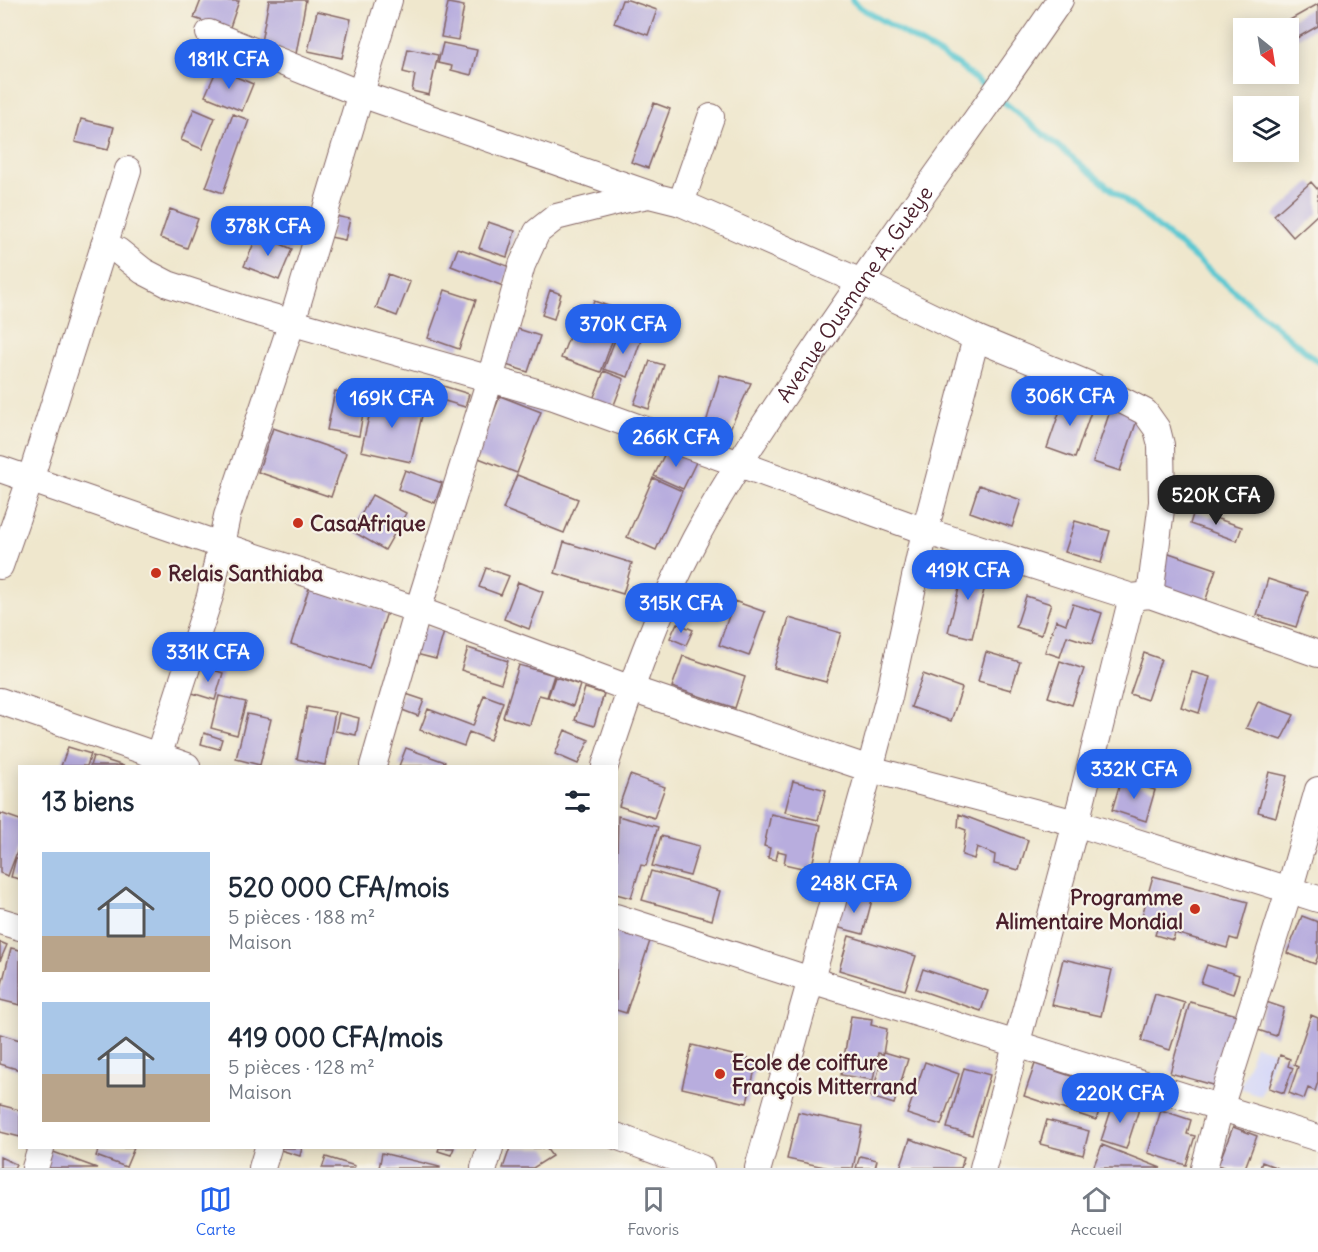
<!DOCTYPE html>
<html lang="fr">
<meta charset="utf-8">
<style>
body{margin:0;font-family:Delius,sans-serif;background:#f2f2f3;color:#1f2937;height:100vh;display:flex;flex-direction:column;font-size:22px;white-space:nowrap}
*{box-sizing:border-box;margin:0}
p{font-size:20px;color:#747a83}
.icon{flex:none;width:33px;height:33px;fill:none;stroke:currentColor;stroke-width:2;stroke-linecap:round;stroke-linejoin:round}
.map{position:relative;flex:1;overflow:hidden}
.side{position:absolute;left:18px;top:765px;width:600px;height:384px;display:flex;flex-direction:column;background:#fff;border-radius:0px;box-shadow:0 3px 15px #0003}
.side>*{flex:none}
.needle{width:39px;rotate:150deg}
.buttons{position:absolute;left:1233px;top:18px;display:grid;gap:12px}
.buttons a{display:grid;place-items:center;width:66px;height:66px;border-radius:0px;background:#fff;box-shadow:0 3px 15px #0003;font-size:30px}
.price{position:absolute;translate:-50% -51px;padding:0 14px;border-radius:21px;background:#2563eb;color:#fff;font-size:20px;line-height:39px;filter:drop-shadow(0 2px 3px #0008)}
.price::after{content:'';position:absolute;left:50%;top:36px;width:18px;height:14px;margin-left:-9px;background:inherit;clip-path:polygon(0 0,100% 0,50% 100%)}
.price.current{background:#222;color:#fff}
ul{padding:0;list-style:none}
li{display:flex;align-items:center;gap:18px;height:150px;padding:0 24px}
li span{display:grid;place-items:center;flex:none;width:168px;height:120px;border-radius:0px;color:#555}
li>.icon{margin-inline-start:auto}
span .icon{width:72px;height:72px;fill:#fffc;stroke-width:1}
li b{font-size:26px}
h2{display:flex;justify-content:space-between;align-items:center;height:72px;padding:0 24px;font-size:26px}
.tabs{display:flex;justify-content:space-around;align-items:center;height:84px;border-top:2px solid #e0e1e3;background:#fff;font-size:16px;color:#747a83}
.tabs a{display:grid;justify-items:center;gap:3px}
.tabs .current{color:#2563eb}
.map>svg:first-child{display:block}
</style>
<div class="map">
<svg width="1318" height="1168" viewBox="0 0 1318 1168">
<rect width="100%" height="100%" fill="#f7f3e8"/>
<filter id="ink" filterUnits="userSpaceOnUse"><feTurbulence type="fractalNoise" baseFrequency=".0167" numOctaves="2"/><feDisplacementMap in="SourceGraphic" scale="12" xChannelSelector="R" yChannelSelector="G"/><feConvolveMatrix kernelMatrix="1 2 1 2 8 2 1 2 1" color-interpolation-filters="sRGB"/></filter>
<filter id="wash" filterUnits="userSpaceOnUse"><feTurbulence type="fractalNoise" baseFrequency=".008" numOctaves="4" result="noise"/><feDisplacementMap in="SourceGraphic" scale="24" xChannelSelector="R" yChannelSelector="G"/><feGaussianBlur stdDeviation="1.35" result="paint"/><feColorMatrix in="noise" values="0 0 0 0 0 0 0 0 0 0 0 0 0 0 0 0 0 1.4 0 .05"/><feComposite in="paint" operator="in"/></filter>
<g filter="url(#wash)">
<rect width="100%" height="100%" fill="#efe7cd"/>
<path fill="#d6d8f8" d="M 1255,1045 L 1276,1052 L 1261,1096 L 1240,1088 Z"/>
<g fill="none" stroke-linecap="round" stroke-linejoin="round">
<path stroke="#5bc8d1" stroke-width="6" d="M 852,0 L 861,8 L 958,65 L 989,90
M 999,98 L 1181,246 L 1318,362"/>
</g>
<g id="blocks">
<path fill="#b8adde" d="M 201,0 L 239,1 L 229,30 L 194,18 Z
M 269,0 L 306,0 L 296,54 L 260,47 Z
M 622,0 L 628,0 L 657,10 L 648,35 L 614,23 Z
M 448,3 L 464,6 L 458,40 L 441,37 Z
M 1318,4 L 1318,26 L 1297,38 L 1288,21 Z
M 317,11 L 351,19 L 342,58 L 308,51 Z
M 1281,21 L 1285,28 L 1268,28 Z
M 443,43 L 477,50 L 471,75 L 451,70 L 452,66 L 438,63 Z
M 408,49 L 438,55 L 429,95 L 412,91 L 415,75 L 403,72 Z
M 217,69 L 253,84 L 242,111 L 205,96 Z
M 654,103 L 670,109 L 648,168 L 631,162 Z
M 194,109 L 215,118 L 202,149 L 181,140 Z
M 233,114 L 249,120 L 223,193 L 206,187 Z
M 81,119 L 114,127 L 108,150 L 75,142 Z
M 1311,182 L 1318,190 L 1318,214 L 1293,237 L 1274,215 Z
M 170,209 L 198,219 L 187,248 L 160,238 Z
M 335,216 L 350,219 L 345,240 L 330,237 Z
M 488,222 L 515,231 L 507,257 L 479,248 Z
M 258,234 L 292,249 L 279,280 L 244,266 Z
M 458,248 L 510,267 L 503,286 L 451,266 Z
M 388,274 L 410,282 L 397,316 L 376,308 Z
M 445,290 L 476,300 L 459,349 L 428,338 Z
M 550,290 L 561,294 L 554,319 L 542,315 Z
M 594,301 L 623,311 L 601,372 L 561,358 L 571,332 L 581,336 Z
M 515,328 L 540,336 L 528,372 L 503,364 Z
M 618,332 L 641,340 L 628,377 L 604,369 Z
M 650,361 L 664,365 L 649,409 L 634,404 Z
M 604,371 L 624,379 L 612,410 L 592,402 Z
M 720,375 L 751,383 L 727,435 L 705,426 Z
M 440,385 L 469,394 L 465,407 L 435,398 Z
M 335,391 L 366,397 L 359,436 L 327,430 Z
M 374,395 L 424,407 L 411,462 L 361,451 Z
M 500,396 L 541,412 L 517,473 L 476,457 Z
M 1065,396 L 1093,406 L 1075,458 L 1047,448 Z
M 1112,405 L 1139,414 L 1120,471 L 1093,462 Z
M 273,428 L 346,453 L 331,497 L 258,472 Z
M 668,447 L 697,460 L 683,489 L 654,476 Z
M 405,470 L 442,483 L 435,503 L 398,489 Z
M 517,475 L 578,499 L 564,533 L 503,509 Z
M 653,478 L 682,491 L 656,550 L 627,537 Z
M 979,485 L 1021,500 L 1012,527 L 970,512 Z
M 372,495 L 406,513 L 385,550 L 352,531 Z
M 1194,511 L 1242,527 L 1237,541 L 1190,524 Z
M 1075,521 L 1110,531 L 1101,563 L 1065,552 Z
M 564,542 L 632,563 L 623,594 L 555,573 Z
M 1166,552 L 1216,569 L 1204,605 L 1154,588 Z
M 965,564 L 989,570 L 972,638 L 948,632 Z
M 486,568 L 509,576 L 501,595 L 479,587 Z
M 1268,579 L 1308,592 L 1296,627 L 1257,615 Z
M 518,582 L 543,592 L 529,629 L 504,619 Z
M 309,588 L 387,612 L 369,668 L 291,644 Z
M 1026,596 L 1051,604 L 1041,635 L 1016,627 Z
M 734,601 L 765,612 L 749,656 L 719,645 Z
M 1073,604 L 1102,613 L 1092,644 L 1067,636 L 1060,657 L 1045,652 L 1056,620 L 1066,624 Z
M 789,618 L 841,633 L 826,682 L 774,668 Z
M 677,623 L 693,630 L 686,645 L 670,638 Z
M 420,625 L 444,632 L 436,659 L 412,653 Z
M 468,648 L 508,661 L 501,683 L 461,670 Z
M 986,652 L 1020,662 L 1011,690 L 978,681 Z
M 1144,653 L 1161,659 L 1147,700 L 1130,694 Z
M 683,656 L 745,677 L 735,708 L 672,687 Z
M 1060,661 L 1084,669 L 1072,705 L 1048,697 Z
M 519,665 L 554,675 L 547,697 L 539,695 L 530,725 L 503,717 Z
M 201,666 L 223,673 L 215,700 L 192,693 Z
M 1192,672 L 1210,677 L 1199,713 L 1181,707 Z
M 923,674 L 962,688 L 951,721 L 911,707 Z
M 555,677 L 580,685 L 573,706 L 548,697 Z
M 585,688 L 604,694 L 594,726 L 575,720 Z
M 403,693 L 424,700 L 418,716 L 397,708 Z
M 484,695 L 503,702 L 490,740 L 469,732 L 464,746 L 420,730 L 428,709 L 473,726 Z
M 219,696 L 246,702 L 237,735 L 211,728 Z
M 1258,702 L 1294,715 L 1281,740 L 1246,728 Z
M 307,707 L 335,712 L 325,765 L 297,759 Z
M 339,713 L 359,718 L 356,735 L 335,731 Z
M 247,714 L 271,719 L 260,765 L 236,759 Z
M 565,730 L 589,740 L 578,764 L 555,754 Z
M 204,733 L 222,739 L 219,749 L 201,744 Z
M 68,747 L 91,754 L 87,766 L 61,766 Z
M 406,748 L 445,762 L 444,766 L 399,766 Z
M 93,756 L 124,766 L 90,766 Z
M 1269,772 L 1287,776 L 1276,817 L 1258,812 Z
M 630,775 L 665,787 L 654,818 L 619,806 Z
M 1121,780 L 1155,790 L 1146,821 L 1112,810 Z
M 793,781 L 826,790 L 818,820 L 785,812 Z
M 0,813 L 20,820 L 20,844 L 8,876 L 0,873 Z
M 771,814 L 821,825 L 811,870 L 784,864 L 786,853 L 778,851 L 776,860 L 768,858 L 770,848 L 764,846 Z
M 959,814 L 1028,840 L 1019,870 L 994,864 L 995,855 L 977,847 L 974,859 L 962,855 L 966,830 L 958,827 Z
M 618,816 L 658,827 L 646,866 L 641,865 L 631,898 L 616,894 Z
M 661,836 L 699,846 L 690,876 L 652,866 Z
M 16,858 L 20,859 L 20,879 L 11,877 Z
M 651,871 L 720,891 L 712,920 L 642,900 Z
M 1153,876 L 1248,902 L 1237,940 L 1230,938 L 1227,948 L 1175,933 L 1173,940 L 1155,935 L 1157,929 L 1152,927 L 1154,919 L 1142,916 Z
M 845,893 L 872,900 L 863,934 L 836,927 Z
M 1302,916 L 1318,922 L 1318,956 L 1315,964 L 1287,953 Z
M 616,931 L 650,941 L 626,1013 L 616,1010 Z
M 849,936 L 916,956 L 905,990 L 839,970 Z
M 0,942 L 7,945 L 0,961 Z
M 11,948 L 20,950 L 20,1005 L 0,1000 L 0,992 Z
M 1063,959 L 1112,970 L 1101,1016 L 1052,1005 Z
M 1207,965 L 1239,975 L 1233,994 L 1201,983 Z
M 923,969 L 988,991 L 981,1011 L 916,989 Z
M 1155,994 L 1185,1003 L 1170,1050 L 1141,1041 Z
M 1190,1002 L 1237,1015 L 1217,1086 L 1170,1073 Z
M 1266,1002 L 1284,1008 L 1276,1036 L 1258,1030 Z
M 1311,1015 L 1318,1018 L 1318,1082 L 1315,1091 L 1308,1088 L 1304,1099 L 1289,1093 L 1298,1067 L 1294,1065 Z
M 851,1016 L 872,1019 L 871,1025 L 887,1029 L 883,1054 L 878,1053 L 873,1080 L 841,1075 Z
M 0,1034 L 20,1040 L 20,1070 L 0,1064 Z
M 692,1045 L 757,1061 L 747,1103 L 682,1088 Z
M 884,1052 L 908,1059 L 894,1104 L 871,1097 Z
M 1280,1055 L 1290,1059 L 1288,1066 L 1293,1068 L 1284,1093 L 1269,1088 Z
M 925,1062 L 959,1074 L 941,1125 L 907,1114 Z
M 1035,1064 L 1107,1088 L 1096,1120 L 1024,1096 Z
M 964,1068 L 990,1075 L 972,1135 L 947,1128 Z
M 1115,1098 L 1140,1106 L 1126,1149 L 1101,1141 Z
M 0,1105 L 20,1110 L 20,1137 L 0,1132 Z
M 1161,1110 L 1191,1120 L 1187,1134 L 1195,1136 L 1186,1165 L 1148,1153 Z
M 798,1112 L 862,1126 L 853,1168 L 829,1168 L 787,1159 Z
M 1047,1120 L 1089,1131 L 1083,1155 L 1040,1144 Z
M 1233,1127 L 1257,1136 L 1245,1168 L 1225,1168 L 1218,1165 Z
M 910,1139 L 964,1157 L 961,1168 L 900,1168 Z
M 1102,1145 L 1161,1168 L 1093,1168 Z
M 99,1148 L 134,1148 L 126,1167 L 96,1156 Z
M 274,1148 L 302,1148 L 300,1156 Z
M 439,1148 L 454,1148 L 451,1155 L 438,1151 Z
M 510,1148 L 546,1148 L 552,1156 L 533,1168 L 503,1168 Z
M 48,1150 L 97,1168 L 42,1168 Z
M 382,1153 L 440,1167 L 440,1168 L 379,1168 Z
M 860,1156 L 877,1160 L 875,1168 L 856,1168 Z
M 0,1157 L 16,1164 L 14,1168 L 0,1168 Z
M 326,1157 L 355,1166 L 354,1168 L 322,1168 Z
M 1262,1162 L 1278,1168 L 1260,1168 Z"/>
</g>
</g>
<g filter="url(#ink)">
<use href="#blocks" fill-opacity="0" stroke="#846564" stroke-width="1.5"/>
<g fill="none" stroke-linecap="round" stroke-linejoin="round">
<g stroke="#846564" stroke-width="28">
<g id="minor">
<path d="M 209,33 L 361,94 L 649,194"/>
<path d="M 681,203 L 711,117"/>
<path d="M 104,245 L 118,251 L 143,271 L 168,284 L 248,310 L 554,397 L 925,531 L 1132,597 L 1150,595 L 1318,654"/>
<path d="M 0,469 L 220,545 L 418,610 L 631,689 L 870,769 L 1076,823 L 1318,899"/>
<path d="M 0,566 L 30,480 L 128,170"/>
<path d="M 0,701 L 187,766"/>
<path d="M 155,766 L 210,596 L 227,516 L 292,322 L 389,0"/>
<path d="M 373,766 L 418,610 L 490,379 L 522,265 L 537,232 L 556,217 L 628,199 L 649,195 L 681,203 L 861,282 L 976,338 L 1102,390 L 1145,412 L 1157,429 L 1161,445 L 1162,502 L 1150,595"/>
<path id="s1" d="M 605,766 C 630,689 657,611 695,539 C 730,474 772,413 813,352 C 893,233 979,118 1060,0"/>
<path d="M 616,917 L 811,980 L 1318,1138"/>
<path d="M 0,921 L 20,927"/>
<path d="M 616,1136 L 701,1168"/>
<path d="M 35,1168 L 41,1148"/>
<path d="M 262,1168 L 268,1148"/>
<path d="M 484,1168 L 490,1148"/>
<path d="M 758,1168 L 870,769 L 889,697 L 925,531 L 976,338"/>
<path d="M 983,1168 L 1076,823 L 1132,597"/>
<path d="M 1204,1168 L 1220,1108 L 1289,891 L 1318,790"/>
</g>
</g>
<use href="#minor" stroke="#fff" stroke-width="26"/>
</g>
</g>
<g fill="#c8321e" stroke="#f7f3e8" stroke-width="2">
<circle cx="298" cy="523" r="6"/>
<circle cx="156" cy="573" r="6"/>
<circle cx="1195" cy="909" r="6"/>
<circle cx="720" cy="1074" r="6"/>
</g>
<g text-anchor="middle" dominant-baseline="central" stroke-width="4.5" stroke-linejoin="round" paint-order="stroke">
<g font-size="21" fill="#4a1f2b" stroke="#f7f3e8">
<text stroke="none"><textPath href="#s1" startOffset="537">Avenue Ousmane A. Guèye</textPath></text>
</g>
<g font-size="21" font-weight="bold" fill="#4a1f2b" stroke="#f7f3e8" text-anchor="start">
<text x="310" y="523">CasaAfrique</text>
<text x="168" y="573">Relais Santhiaba</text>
<text x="1183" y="897" text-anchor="end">Programme<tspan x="1183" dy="24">Alimentaire Mondial</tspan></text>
<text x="732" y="1062">Ecole de coiffure<tspan x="732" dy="24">François Mitterrand</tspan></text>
</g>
</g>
</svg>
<div class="buttons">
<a><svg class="needle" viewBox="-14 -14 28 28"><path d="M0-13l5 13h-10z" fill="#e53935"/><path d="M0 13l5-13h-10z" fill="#747a83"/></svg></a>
<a><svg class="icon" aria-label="layers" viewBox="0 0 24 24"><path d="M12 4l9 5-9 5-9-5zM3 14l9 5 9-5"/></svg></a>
</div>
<b class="price" style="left:229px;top:90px">181K CFA</b>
<b class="price" style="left:268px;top:257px">378K CFA</b>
<b class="price" style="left:623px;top:355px">370K CFA</b>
<b class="price" style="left:1070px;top:427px">306K CFA</b>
<b class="price" style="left:392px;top:429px">169K CFA</b>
<b class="price" style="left:676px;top:468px">266K CFA</b>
<b class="price current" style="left:1216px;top:526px">520K CFA</b>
<b class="price" style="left:968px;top:601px">419K CFA</b>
<b class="price" style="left:681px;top:634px">315K CFA</b>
<b class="price" style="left:208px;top:683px">331K CFA</b>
<b class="price" style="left:1134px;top:800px">332K CFA</b>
<b class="price" style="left:854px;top:914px">248K CFA</b>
<b class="price" style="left:1120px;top:1124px">220K CFA</b>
<section class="side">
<h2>13 biens<svg class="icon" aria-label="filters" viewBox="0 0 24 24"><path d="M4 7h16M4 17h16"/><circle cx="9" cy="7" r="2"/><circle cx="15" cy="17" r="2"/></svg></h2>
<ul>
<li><span style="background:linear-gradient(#a9c7e8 70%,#b9a48a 0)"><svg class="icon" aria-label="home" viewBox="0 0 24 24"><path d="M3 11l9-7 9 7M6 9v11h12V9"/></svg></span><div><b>520 000 CFA/mois</b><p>5 pièces · 188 m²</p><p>Maison</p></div></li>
<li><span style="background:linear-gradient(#a9c7e8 60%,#b9a48a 0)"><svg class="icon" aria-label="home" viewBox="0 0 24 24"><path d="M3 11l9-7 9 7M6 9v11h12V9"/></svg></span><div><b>419 000 CFA/mois</b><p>5 pièces · 128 m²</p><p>Maison</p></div></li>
</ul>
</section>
</div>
<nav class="tabs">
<a class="current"><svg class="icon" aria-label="map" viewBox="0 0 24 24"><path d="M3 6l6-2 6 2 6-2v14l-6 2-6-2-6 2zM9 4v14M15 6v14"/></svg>Carte</a>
<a><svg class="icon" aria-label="saved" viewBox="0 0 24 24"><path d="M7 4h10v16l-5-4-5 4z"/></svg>Favoris</a>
<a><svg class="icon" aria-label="home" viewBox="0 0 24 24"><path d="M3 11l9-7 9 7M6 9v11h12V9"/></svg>Accueil</a>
</nav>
